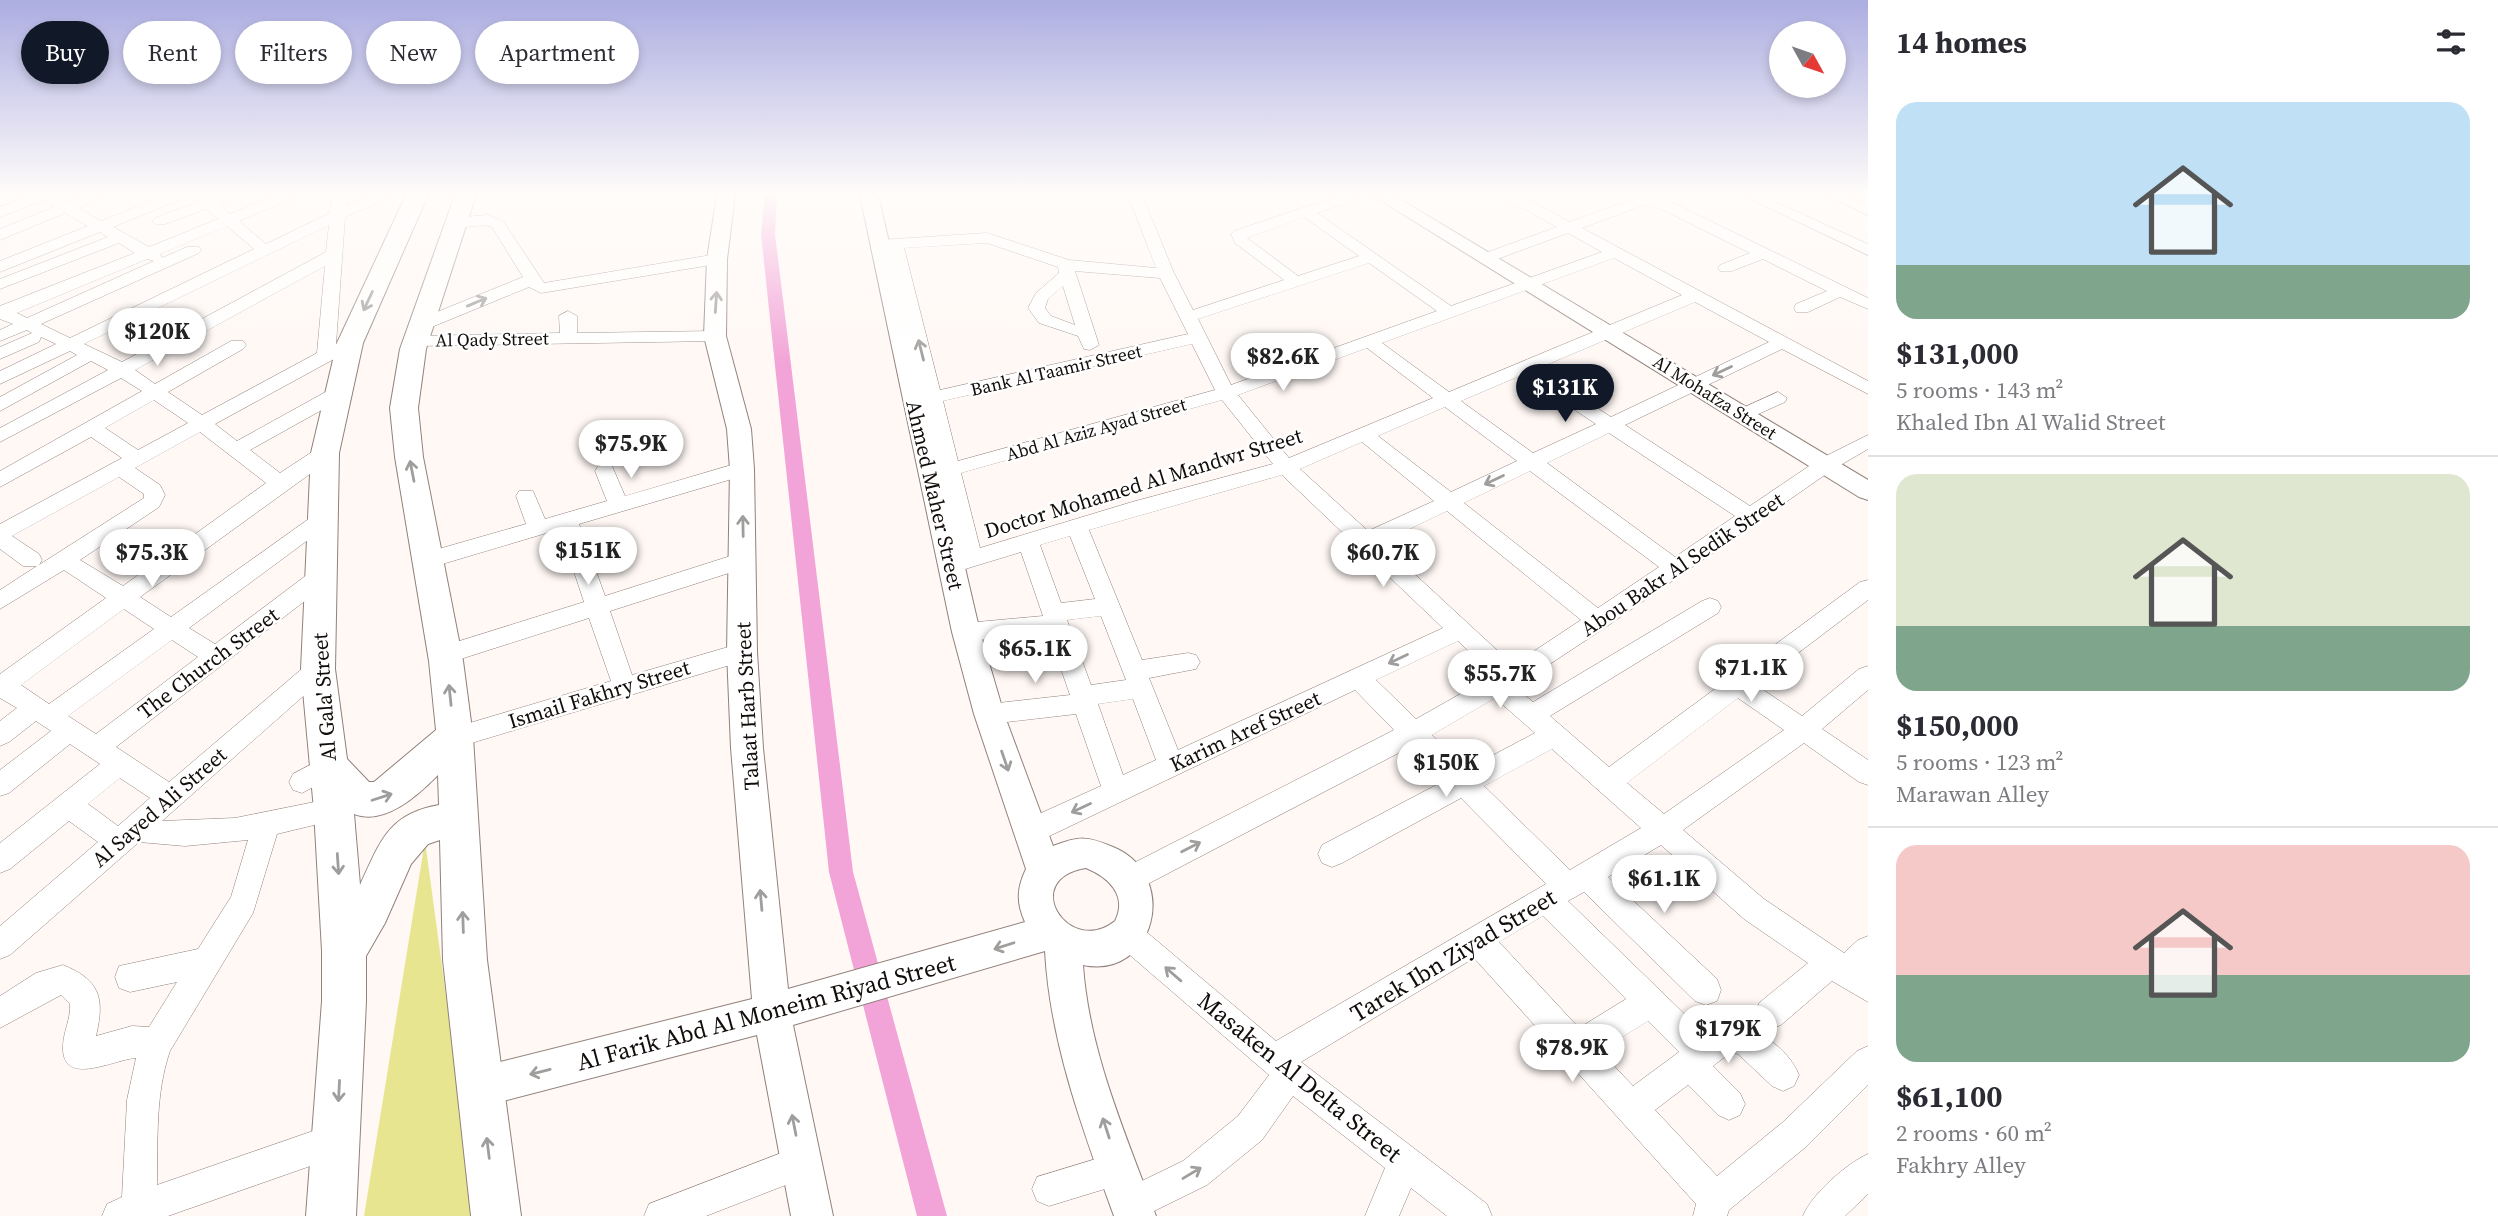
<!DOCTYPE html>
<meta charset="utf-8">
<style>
body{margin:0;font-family:"Source Serif 4",serif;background:#f2f2f3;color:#2b2b33;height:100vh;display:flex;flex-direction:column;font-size:26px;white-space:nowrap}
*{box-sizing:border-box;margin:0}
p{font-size:23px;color:#7c7c81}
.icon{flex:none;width:38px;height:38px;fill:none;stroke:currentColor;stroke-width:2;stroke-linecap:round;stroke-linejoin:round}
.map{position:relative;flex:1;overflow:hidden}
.drawer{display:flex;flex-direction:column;background:#fff;width:630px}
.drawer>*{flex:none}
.hud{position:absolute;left:21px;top:21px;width:665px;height:63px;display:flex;gap:14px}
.needle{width:46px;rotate:130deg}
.tools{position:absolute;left:1769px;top:21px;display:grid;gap:14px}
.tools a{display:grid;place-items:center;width:77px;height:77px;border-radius:50%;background:#fff;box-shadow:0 4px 10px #0003;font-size:35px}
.price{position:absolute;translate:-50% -60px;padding:0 16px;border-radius:24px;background:#fff;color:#222;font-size:23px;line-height:46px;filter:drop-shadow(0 2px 4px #0008)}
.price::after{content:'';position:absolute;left:50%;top:42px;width:21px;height:16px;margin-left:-10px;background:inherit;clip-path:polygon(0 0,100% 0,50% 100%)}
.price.current{background:#111827;color:#fff}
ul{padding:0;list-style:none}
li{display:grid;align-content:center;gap:14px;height:371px;padding:0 28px}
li+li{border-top:2px solid #e1e1e2}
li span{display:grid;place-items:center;height:217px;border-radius:21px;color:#555}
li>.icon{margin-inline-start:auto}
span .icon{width:126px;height:126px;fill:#fffc;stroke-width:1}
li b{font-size:30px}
h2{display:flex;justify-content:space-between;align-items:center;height:84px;padding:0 28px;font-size:30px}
.chip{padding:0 24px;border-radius:32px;background:#fff;box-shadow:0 4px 10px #0003;font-size:24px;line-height:63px}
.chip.current{background:#111827;color:#fff}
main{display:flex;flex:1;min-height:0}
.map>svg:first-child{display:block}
</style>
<main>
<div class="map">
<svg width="1868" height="1216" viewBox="0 0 1868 1216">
<rect width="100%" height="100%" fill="#fff8f5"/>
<path fill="#e8e591" d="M 425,841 L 476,1216 L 364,1216 Z"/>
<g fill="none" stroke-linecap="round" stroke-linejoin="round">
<path fill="#f2a3d7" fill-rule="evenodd" d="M 765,195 L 777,195 L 775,234 L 853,872 L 947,1216 L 917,1216 L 829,872 L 761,234 Z"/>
<g stroke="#91817b" stroke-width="1">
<path id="minor" d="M 32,195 L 54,195 L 67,202 L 84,195 L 103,195 L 101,198 L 78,208 L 101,221 L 167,195 L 186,195 L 184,198 L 113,227 L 149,247 L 218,219 L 206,209 L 165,224 L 155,224 L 152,221 L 155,218 L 198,202 L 192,195 L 207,195 L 210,197 L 237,195 L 235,198 L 219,204 L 230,214 L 277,195 L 296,195 L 294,198 L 239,221 L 266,244 L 330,213 L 332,195 L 346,195 L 346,205 L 376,195 L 396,195 L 345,217 L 336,344 L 350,338 L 356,339 L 359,343 L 356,347 L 215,424 L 237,441 L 331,389 L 345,389 L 347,393 L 345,397 L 250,450 L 280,473 L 318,448 L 332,448 L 335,453 L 332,458 L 140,597 L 171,617 L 317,513 L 324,511 L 331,513 L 334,518 L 331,523 L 189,628 L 215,644 L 312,571 L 320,569 L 328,571 L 331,577 L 328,583 L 116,747 L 169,782 L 310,662 L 318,659 L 326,662 L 330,669 L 326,676 L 162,821 L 235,818 L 334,798 L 343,802 L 347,810 L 343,818 L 277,834 L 253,913 L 170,1051 C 155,1094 158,1141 157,1185 L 336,1123 L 348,1128 L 353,1140 L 348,1152 L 336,1157 L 168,1216 L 102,1216 L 107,1204 L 122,1197 L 127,1100 L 136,1058 C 115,1059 62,1088 63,1047 C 63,1032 71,1019 70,1004 L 61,995 L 0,1028 L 0,996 L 36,973 L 63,965 C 100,980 105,998 96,1036 L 132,1026 L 149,1027 L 177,982 L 130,992 L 119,988 L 115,977 L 119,966 L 198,949 L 231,897 L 248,840 L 185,846 L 139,842 L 10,955 L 0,959 L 0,926 L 98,842 L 69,821 L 10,869 L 0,873 L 0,843 L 100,764 L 70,744 L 9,793 L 0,796 L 0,770 L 51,731 L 36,721 L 9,742 L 0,746 L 0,721 L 17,708 L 0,698 L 0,674 L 106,598 L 64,570 L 0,609 L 0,590 L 37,566 L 23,566 L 0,549 L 0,524 L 122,458 L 91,437 L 0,487 L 0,471 L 142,391 L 121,378 L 0,442 L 0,428 L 108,370 L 91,361 L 0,411 L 0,397 L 77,355 L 70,351 L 0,384 L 0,371 L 56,344 L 41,337 L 39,342 L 0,359 L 0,347 L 32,333 L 27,330 L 0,341 L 0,330 L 13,324 L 0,319 L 0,306 L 135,253 L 119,243 L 0,289 L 0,279 L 108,237 L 100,232 L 0,272 L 0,261 L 88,226 L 65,213 L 0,240 L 0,229 L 54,207 L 43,200 L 0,217 L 0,207 ZM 329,225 L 326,252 L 122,362 L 84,344 ZM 227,226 L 254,249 L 70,338 L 41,324 L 199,253 L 201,250 L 199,247 L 187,247 L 162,258 L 160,254 ZM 147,259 L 154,261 L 27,318 L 17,313 ZM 325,266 L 317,353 L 202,415 L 168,392 L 243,349 L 246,345 L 243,341 L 231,341 L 155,384 L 135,370 ZM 154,400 L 188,423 L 138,450 L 105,428 ZM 200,432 L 266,483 L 123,586 L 80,560 L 159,507 L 165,495 L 160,485 L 135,468 ZM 119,477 L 144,494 L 144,498 L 39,565 L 42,560 L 39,554 L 12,536 ZM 124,609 L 154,629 L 49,704 L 21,685 ZM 172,640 L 198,657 L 96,734 L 68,716 ZM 120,778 L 150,798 L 118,826 L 88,804 Z
M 1128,195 L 1142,195 L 1174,273 L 1193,310 L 1284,280 L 1235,243 L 1231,234 L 1234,231 L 1341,195 L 1361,195 L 1359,198 L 1317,213 L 1451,306 L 1602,252 L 1568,233 L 1492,261 L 1480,261 L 1478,258 L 1480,255 L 1557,227 L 1504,198 L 1502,195 L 1519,195 L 1570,222 L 1638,197 L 1637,195 L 1665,195 L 1663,198 L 1868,298 L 1868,309 L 1840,297 L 1808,312 L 1796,312 L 1794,308 L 1796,304 L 1827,291 L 1763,259 L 1732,271 L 1720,271 L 1718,268 L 1720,265 L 1750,253 L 1649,203 L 1582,228 L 1868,381 L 1868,394 L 1782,349 L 1625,425 L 1750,506 L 1818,460 L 1868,435 L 1868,449 L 1832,470 L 1606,627 L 1515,687 L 1533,702 L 1702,601 L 1710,598 L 1718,601 L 1721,607 L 1718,613 L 1550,716 L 1609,767 L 1860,582 L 1868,580 L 1868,600 L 1756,685 L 1802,716 L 1859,669 L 1868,666 L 1868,690 L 1822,729 L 1868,760 L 1868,785 L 1859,782 L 1804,743 L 1683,830 L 1764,899 L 1844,953 L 1858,940 L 1868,936 L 1868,1002 L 1832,981 L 1781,1025 L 1770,1029 L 1759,1025 L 1755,1014 L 1759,1003 L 1808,963 L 1744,919 L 1661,845 L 1608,877 L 1717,979 L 1721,990 L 1717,1001 L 1706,1005 L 1695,1001 L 1584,892 L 1568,901 L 1704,1033 L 1728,1019 C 1756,1029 1787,1046 1799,1075 L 1794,1086 L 1783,1091 L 1772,1086 L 1738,1054 L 1731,1052 L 1713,1066 L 1740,1093 L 1745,1104 L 1740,1115 L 1729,1120 L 1718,1115 L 1688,1085 L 1655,1110 L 1717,1176 L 1783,1122 L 1857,1051 L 1868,1046 L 1868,1085 L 1807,1146 L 1729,1210 L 1727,1216 L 1693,1216 L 1696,1204 L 1474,958 L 1301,1062 L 1487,1204 L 1492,1216 L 1447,1216 L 1411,1188 L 1399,1216 L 1365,1216 L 1385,1168 L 1293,1096 L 1262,1140 L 1207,1185 L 1144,1216 L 1119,1216 L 1114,1204 L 1119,1192 L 1183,1161 L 1238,1116 L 1269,1075 L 1117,944 L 1112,934 L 1117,924 L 1127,920 L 1137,924 L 1276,1041 L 1546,884 L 1461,798 L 1342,863 L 1332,867 L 1322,863 L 1318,854 L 1322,845 L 1444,781 L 1410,747 L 1140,888 L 1130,892 L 1120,888 L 1116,879 L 1120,870 L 1394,730 L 1355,690 L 1039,841 L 1029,844 L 1019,841 L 1015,832 L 1019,823 L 1101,786 L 1076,714 L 989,724 L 980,721 L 977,714 L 980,707 L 989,704 L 1070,695 L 1049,634 L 966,641 L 958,638 L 954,632 L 958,626 L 966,623 L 1043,616 L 1021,552 L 952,573 L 944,571 L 941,565 L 944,559 L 960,555 L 942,479 L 931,482 L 924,480 L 921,475 L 924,470 L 939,466 L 925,405 L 918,407 L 909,401 L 911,397 L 922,394 L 888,249 L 874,248 L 872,245 L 880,240 L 987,233 L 1069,260 L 1156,268 ZM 1304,217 L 1359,256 L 1298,276 L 1247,238 ZM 987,243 L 1058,267 L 1059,273 L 1036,293 L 1028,308 L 1039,323 L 1078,336 L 1084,349 L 1090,350 L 1099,345 L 1075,271 L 1160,278 L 1188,334 L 940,390 L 904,248 ZM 1614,258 L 1682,295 L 1449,392 L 1382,343 ZM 1369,263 L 1437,311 L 1231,385 L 1198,319 ZM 1063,286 L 1075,325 L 1051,316 L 1045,308 L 1048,299 ZM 1695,302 L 1769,342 L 1611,417 L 1537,369 ZM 1192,344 L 1215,390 L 958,461 L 943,401 ZM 1367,348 L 1433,398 L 1289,458 L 1238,395 ZM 1522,375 L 1596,424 L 1533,453 L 1461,401 ZM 1222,400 L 1273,464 L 1132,502 L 980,548 L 961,473 ZM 1445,407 L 1517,461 L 1451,492 L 1378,436 ZM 1609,433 L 1735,516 L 1675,557 L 1547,463 ZM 1362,442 L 1434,501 L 1368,531 L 1300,469 ZM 1530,471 L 1659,567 L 1598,608 L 1464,503 ZM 1282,475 L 1443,628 L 1178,750 L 1149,678 L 1196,669 L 1200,662 L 1196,655 L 1188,653 L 1142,660 L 1089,530 ZM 1447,511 L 1581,620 L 1513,665 L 1381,543 ZM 1070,536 L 1095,599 L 1061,603 L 1040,545 ZM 1101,616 L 1126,680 L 1091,685 L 1067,620 ZM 1458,641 L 1494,675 L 1416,719 L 1376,680 ZM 1495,698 L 1535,733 L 1467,769 L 1432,735 ZM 1738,698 L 1784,730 L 1664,814 L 1627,783 ZM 1133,699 L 1156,760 L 1123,775 L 1098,704 ZM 1552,749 L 1641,828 L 1570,870 L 1484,786 ZM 1543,916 L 1626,999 L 1579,1028 L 1499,942 ZM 1648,1021 L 1679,1052 L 1633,1086 L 1600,1051 Z
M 1742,195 L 1760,195 L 1868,244 L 1868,255 Z
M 1825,195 L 1843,195 L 1868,205 L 1868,215 Z
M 487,215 L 503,221 L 544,283 L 717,254 L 725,259 L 717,264 L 541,293 L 529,287 L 427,329 L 415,329 L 412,325 L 415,321 L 523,277 L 492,227 C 478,222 461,232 449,223 L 457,218 Z
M 568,311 L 577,316 L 577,333 L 715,331 L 724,336 L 715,341 L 416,346 L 407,341 L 416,336 L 560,333 L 559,316 Z
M 1778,392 L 1787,398 L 1785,402 L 1743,421 L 1734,415 L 1736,411 Z
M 742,462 L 749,464 L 752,469 L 749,474 L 579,524 L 605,596 L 743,552 L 751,554 L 754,560 L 751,566 L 610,611 L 632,675 L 742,643 L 750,645 L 754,652 L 750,659 L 455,748 L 446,744 L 442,737 L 446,730 L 611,681 L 589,618 L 445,664 L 437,662 L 433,655 L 437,648 L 584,602 L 560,529 L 429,568 L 421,566 L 418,560 L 421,554 L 526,524 L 516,496 L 519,491 L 533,491 L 545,519 L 607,501 L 595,471 L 598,466 L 612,466 L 625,496 Z
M 329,755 L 338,758 L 342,766 L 338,774 L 302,793 L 293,790 L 289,782 L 293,774 Z
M 802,1145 L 814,1150 L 819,1162 L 814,1174 L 706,1216 L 644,1216 L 649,1204 Z
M 1119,1152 L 1131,1157 L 1136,1169 L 1131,1181 L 1049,1206 L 1037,1201 L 1032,1189 L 1037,1177 Z
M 1868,1154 L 1868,1194 L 1845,1216 L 1803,1216 C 1811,1195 1847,1163 1868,1154 Z"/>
</g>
<g stroke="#91817b" stroke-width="2">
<path id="major" d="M 717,195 L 735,195 L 727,259 L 726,336 L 751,429 L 754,469 L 757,652 L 763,748 L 788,989 L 1025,922 C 1016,902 1017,888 1026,869 L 974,714 L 952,632 L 860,195 L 878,195 L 980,632 L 1004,714 L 1053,846 C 1080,836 1087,836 1113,847 C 1181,875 1155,980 1083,965 C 1089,1052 1126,1135 1156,1216 L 1114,1216 C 1083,1130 1050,1043 1045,951 L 793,1025 L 833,1216 L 791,1216 L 757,1035 L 480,1107 L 466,1101 L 460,1087 L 466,1073 L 480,1067 L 752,999 L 731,748 L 727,652 L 730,469 L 727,429 L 704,336 L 707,259 ZM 1086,868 C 1108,877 1128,895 1115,921 C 1069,958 1018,879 1086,868 Z
M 1372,195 L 1393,195 L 1868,480 L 1868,500 L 1859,497 Z"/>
</g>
<g stroke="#91817b" stroke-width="2">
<path id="highway" d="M 406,195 L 428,195 L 363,343 L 339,453 L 335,669 L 347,759 L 369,782 L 374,782 L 436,730 L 429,661 L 395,457 L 390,408 L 400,349 L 455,195 L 476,195 L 426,349 L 418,408 L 423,457 L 463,661 L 473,737 L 487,960 L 521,1216 L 471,1216 L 443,960 L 440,840 L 428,844 L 411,864 L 385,923 L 366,956 L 366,1001 L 356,1216 L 306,1216 L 322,1001 L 322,951 L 314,810 L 301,669 L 311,453 L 337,343 ZM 438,775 L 439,805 C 387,814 380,843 360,885 L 354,814 C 385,826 418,795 438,775 Z"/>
</g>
<use href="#minor" fill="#fff" fill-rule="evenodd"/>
<use href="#major" fill="#fff" fill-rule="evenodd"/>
<use href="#highway" fill="#fff" fill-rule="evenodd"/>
</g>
<defs><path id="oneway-shaft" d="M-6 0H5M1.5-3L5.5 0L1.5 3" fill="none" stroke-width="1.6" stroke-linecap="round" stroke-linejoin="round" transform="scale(1.75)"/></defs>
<g stroke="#a09e9d">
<use href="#oneway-shaft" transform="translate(368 301) rotate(115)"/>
<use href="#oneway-shaft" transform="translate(477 302) rotate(-23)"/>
<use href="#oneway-shaft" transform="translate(716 302) rotate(-86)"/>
<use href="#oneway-shaft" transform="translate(921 350) rotate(-104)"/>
<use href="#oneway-shaft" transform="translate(1722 371) rotate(155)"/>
<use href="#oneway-shaft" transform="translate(412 471) rotate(-101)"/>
<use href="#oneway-shaft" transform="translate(1494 480) rotate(155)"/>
<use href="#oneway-shaft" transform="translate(743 526) rotate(-91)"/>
<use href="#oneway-shaft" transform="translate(1398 659) rotate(155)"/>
<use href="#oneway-shaft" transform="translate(450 695) rotate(-96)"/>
<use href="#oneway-shaft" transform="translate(1005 761) rotate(71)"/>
<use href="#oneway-shaft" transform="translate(382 797) rotate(-18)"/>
<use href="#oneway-shaft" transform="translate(1081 808) rotate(155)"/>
<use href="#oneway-shaft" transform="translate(1191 847) rotate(-27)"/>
<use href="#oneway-shaft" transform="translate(338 864) rotate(86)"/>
<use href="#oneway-shaft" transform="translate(761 900) rotate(-95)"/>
<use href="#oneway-shaft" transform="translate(463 922) rotate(-92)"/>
<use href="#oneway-shaft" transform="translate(1004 946) rotate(162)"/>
<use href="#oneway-shaft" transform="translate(1173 974) rotate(-139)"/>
<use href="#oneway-shaft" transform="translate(540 1072) rotate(166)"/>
<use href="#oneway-shaft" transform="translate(339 1091) rotate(93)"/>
<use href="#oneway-shaft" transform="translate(794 1125) rotate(-101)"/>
<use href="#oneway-shaft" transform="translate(1106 1128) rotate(-108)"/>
<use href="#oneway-shaft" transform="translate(488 1148) rotate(-97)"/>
<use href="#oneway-shaft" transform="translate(1192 1173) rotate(-31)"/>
</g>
<linearGradient id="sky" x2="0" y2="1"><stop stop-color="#acade1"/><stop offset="0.53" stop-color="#fffcfa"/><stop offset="1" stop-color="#fffcfa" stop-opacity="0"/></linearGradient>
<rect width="1868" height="365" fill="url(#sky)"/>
<g text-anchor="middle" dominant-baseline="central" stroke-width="5" stroke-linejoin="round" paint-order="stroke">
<g font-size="18" fill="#120c0a" stroke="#fff">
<text transform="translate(492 339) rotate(-1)">Al Qady Street</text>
<text transform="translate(1056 370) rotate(-13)">Bank Al Taamir Street</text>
<text transform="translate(1715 397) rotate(32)">Al Mohafza Street</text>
<text transform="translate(1096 429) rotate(-16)">Abd Al Aziz Ayad Street</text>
</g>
<g font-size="21" fill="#120c0a" stroke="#fff">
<text transform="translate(1143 483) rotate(-17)">Doctor Mohamed Al Mandwr Street</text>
<text transform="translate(935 495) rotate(77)">Ahmed Maher Street</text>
<text transform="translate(1682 564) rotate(-34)">Abou Bakr Al Sedik Street</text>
<text transform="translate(208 663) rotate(-37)">The Church Street</text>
<text transform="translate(599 694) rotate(-17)">Ismail Fakhry Street</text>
<text transform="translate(324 697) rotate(-94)">Al Gala' Street</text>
<text transform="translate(747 706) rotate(-93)">Talaat Harb Street</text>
<text transform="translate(1245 731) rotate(-25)">Karim Aref Street</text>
<text transform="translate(159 807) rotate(-41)">Al Sayed Ali Street</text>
</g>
<g font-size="24" fill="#120c0a" stroke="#fff">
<text transform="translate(1453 955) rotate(-31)">Tarek Ibn Ziyad Street</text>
<text transform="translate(766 1012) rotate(-15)">Al Farik Abd Al Moneim Riyad Street</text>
<text transform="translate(1300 1077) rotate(39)">Masaken Al Delta Street</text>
</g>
</g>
</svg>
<div class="tools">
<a><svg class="needle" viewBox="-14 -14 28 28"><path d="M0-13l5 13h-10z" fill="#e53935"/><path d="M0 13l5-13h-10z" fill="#7c7c81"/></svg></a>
</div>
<b class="price" style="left:157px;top:368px">$120K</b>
<b class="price" style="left:1283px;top:393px">$82.6K</b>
<b class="price current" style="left:1565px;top:424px">$131K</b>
<b class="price" style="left:631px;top:480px">$75.9K</b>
<b class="price" style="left:588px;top:587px">$151K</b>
<b class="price" style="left:152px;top:589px">$75.3K</b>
<b class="price" style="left:1383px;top:589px">$60.7K</b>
<b class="price" style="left:1035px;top:685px">$65.1K</b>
<b class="price" style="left:1751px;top:704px">$71.1K</b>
<b class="price" style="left:1500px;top:710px">$55.7K</b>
<b class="price" style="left:1446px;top:799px">$150K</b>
<b class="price" style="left:1664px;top:915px">$61.1K</b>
<b class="price" style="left:1728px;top:1065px">$179K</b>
<b class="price" style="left:1572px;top:1084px">$78.9K</b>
<div class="hud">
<a class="chip current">Buy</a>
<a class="chip">Rent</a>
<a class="chip">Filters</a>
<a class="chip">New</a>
<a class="chip">Apartment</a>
</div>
</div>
<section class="drawer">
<h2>14 homes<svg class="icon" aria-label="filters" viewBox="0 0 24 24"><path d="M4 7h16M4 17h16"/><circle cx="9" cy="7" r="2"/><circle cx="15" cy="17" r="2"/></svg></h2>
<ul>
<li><span style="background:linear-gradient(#bfe0f5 75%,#7fa58c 0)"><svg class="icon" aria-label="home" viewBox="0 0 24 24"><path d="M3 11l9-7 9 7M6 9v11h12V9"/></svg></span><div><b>$131,000</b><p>5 rooms · 143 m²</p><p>Khaled Ibn Al Walid Street</p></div></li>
<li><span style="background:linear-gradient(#dfe7d0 70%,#7fa58c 0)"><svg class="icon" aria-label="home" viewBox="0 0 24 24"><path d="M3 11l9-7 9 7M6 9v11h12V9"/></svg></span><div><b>$150,000</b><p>5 rooms · 123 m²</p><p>Marawan Alley</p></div></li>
<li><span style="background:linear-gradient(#f6c9c9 60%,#7fa58c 0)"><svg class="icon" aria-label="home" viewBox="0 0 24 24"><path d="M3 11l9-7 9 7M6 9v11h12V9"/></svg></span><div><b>$61,100</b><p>2 rooms · 60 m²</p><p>Fakhry Alley</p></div></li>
</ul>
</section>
</main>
